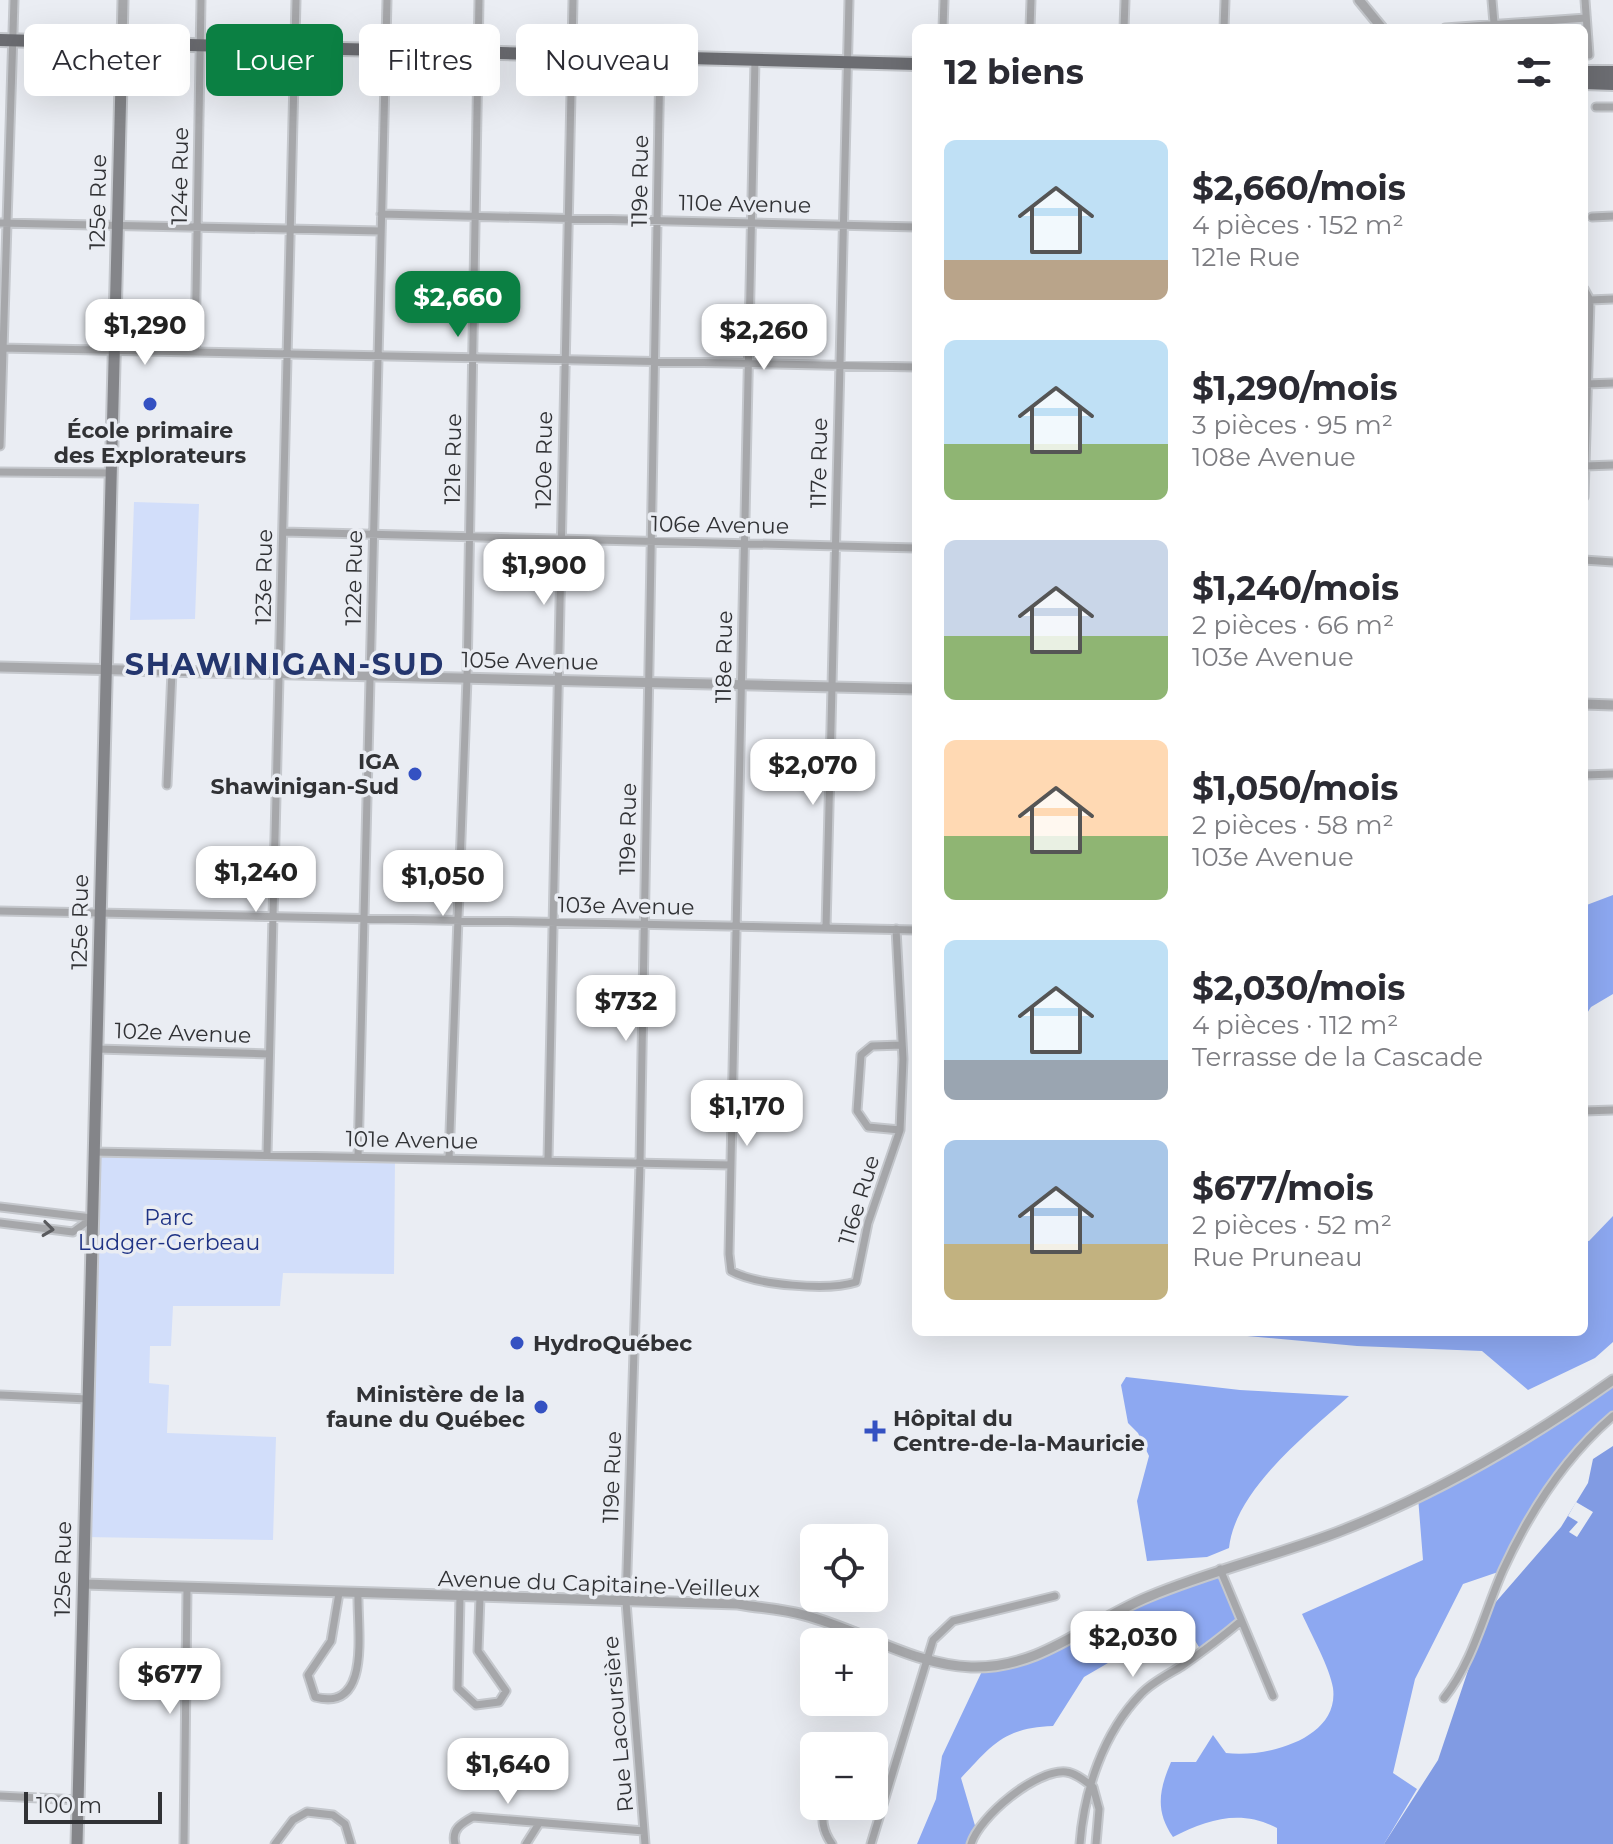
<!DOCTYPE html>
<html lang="fr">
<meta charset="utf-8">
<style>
body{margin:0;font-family:Montserrat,sans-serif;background:#f2f2f3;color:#2b2b33;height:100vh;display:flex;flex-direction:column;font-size:30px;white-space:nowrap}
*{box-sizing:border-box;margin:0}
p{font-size:26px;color:#7c7c81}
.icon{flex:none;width:44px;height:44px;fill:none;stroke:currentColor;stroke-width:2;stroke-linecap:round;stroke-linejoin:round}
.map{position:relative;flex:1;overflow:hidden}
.sheet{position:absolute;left:912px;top:24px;width:676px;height:1312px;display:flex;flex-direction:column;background:#fff;border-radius:12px;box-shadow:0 8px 32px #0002}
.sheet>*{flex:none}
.banner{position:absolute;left:24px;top:24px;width:760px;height:72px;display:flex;gap:16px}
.fabs{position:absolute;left:800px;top:1524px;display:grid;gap:16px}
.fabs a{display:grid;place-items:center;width:88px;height:88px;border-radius:12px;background:#fff;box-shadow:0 8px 32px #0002;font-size:40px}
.scale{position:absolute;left:24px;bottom:20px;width:138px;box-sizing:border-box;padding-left:8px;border:4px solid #313235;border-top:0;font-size:22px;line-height:28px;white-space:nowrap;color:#313235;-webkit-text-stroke:6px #eaedf3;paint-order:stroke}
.price{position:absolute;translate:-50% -68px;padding:0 18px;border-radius:16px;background:#fff;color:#222;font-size:26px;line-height:52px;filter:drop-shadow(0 2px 4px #0008)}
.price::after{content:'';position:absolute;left:50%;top:48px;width:24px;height:18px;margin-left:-12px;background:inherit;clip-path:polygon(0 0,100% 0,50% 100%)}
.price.active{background:#0b8043;color:#fff}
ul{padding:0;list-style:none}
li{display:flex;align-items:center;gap:24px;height:200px;padding:0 32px}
li span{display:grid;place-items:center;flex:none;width:224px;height:160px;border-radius:12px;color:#555}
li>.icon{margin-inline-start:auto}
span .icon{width:96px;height:96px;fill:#fffc;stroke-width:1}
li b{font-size:34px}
h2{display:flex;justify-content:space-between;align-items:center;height:96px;padding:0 32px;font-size:34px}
.chip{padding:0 28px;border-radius:12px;background:#fff;box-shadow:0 8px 32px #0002;font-size:28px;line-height:72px}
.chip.active{background:#0b8043;color:#fff}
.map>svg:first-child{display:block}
</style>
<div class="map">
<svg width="1613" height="1844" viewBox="0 0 1613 1844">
<rect width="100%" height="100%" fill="#eaedf3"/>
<path fill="#d2defa" d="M 134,502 L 199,504 L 195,619 L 130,620 Z
M 93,1152 L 395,1158 L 394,1274 L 283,1273 L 280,1306 L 173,1306 L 171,1346 L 150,1346 L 149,1383 L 169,1385 L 167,1433 L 276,1437 L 273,1540 L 84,1537 Z"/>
<path fill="#8da8f1" d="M 1613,895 L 1613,994 L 1591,1007 L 1584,1018 L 1584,906 Z
M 1613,1216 L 1613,1342 L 1595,1358 L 1528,1390 L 1482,1351 L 1357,1346 L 1203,1332 L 1584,1332 L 1584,1240 L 1589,1241 Z
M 1126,1377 L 1240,1390 L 1349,1396 C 1307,1434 1235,1490 1229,1548 L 1207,1557 L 1147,1561 L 1137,1501 L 1149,1456 L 1138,1433 L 1128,1423 L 1121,1385 Z
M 1613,1380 L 1613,1416 L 1565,1463 L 1504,1570 L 1463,1584 L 1415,1679 L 1393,1773 L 1417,1789 L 1384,1844 L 1277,1844 L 1277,1828 C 1241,1809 1208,1819 1173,1837 C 1155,1811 1159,1790 1171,1762 L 1196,1762 L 1213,1735 L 1226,1753 C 1264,1758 1340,1740 1333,1688 C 1330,1668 1311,1634 1302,1614 L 1423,1560 L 1418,1497 Z
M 1220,1569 L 1241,1621 L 1202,1652 L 1180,1616 L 1132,1633 L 1108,1663 L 1084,1677 L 1053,1726 C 1004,1728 993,1744 961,1778 L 976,1829 L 971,1844 L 917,1844 L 936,1799 L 942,1756 L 984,1667 L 1004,1665 Z"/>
<path fill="#819be3" d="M 1613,1446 L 1613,1844 L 1384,1844 L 1438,1760 L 1488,1611 L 1561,1527 L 1588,1483 L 1593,1459 Z"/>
<path fill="#eaedf3" d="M 1576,1502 L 1593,1512 L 1577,1537 L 1569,1532 L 1578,1522 L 1568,1516 Z"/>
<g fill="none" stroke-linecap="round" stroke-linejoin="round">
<g stroke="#c5c8cd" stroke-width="11">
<path id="minor" d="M 1492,0 L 1494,23
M 1585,0 L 1589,55
M 943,28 L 944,0
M 1030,28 L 1031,0
M 1124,28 L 1125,0
M 1224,28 L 1225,0
M 1445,28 L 1586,18
M 755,59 L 729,1254 L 731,1271 C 756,1285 828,1291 856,1282 L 868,1223 L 900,1130 L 903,1059 L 896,929
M 1596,107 L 1613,107
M 381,214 L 916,227
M 1592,217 L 1613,216
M 0,223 L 381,231
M 1584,289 L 1590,300 L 1584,497
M 1590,300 L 1613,299
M 0,348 L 916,367
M 195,352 L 201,0
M 1586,384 L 1613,383
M 0,446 L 14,0
M 1585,466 L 1613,465
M 0,472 L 111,473
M 283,532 L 916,548
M 1584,560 L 1613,562
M 1584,775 L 1613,774
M 167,785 L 172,671
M 0,911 L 916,930
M 826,928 L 849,0
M 97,1049 L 269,1054
M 1584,1111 L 1613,1110
M 900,1130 L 868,1127 L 857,1111 L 861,1055 L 872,1046 L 902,1045
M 93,1152 L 731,1165
M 267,1155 L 296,0
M 358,1157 L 387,0
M 449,1159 L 467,678 L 479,0
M 548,1160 L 573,0
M 0,1207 L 92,1218
M 0,1223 L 73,1232 L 92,1218
M 0,1395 L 88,1399
M 1220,1569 L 1273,1696
M 339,1593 L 331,1641 L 308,1675 L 315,1697 C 372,1712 357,1630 358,1593
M 460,1596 L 458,1688 L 476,1705 L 499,1702 L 506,1691 L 478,1651 L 480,1597
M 1444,1698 C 1473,1662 1484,1613 1503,1570 C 1530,1511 1564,1458 1613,1416
M 874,1778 L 889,1780
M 1093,1787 L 1099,1809 L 1096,1844
M 0,1796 L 78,1800
M 827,1806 C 819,1818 824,1833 832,1844
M 184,1844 L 187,1588
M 275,1844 L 293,1820 L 307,1812 L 333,1815 L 345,1824 L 351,1844
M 455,1844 C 451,1829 462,1823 473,1817 L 644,1831
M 526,1844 L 538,1825
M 645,1844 L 626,1602 L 640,1163 L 660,57
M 871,1844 L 933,1640 L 953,1621 L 1055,1596
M 971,1844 C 979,1817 1036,1769 1066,1772 C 1076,1773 1085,1781 1093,1787
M 1080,1844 C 1084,1791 1103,1733 1141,1694 C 1152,1682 1169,1674 1182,1666 C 1202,1652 1222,1637 1241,1621"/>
</g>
<g stroke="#c5c8cd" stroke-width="13">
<path id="tertiary" d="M 1359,0 L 1382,28
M 122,43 L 123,0
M 0,667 L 916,689
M 1584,704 L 1613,705
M 83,1584 L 738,1604 C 760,1608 782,1609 804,1615 C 859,1629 913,1665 971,1667 C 1042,1669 1087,1622 1148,1597 C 1210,1571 1275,1556 1338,1532 C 1436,1494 1527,1441 1613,1380"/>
</g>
<g stroke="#c5c8cd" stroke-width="15">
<path id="secondary" d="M 77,1844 L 122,43"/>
</g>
<g stroke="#c5c8cd" stroke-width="16">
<path id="primary" d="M 0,40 L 916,64
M 1584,72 L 1613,72
M 1584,83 L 1613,84"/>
</g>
<use href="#minor" stroke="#a6a7aa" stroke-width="7"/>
<use href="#tertiary" stroke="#a6a7aa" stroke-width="9"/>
<use href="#secondary" stroke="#848589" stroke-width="11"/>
<use href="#primary" stroke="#6c6d72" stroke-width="12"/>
</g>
<defs><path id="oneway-chevron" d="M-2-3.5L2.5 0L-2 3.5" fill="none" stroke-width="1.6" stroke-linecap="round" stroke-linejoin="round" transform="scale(2)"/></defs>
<use stroke="#5a5b5e" href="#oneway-chevron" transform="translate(48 1229) rotate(7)"/>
<g fill="#3451c2" stroke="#eaedf3" stroke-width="3">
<circle cx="150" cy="404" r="8"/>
<circle cx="415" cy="774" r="8"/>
<circle cx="517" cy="1343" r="8"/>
<circle cx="541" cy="1407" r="8"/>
<path d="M871 1419h8v8h8v8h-8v8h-8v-8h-8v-8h8z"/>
</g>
<g text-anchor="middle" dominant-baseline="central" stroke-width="7" stroke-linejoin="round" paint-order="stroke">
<g font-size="22" fill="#313235" stroke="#eaedf3">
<text transform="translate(180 176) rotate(-89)">124e Rue</text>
<text transform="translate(640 181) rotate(-89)">119e Rue</text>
<text transform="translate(98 202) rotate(-89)">125e Rue</text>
<text transform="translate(745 204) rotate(1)">110e Avenue</text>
<text transform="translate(453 459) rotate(-89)">121e Rue</text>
<text transform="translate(544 460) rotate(-89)">120e Rue</text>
<text transform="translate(819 463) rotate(-89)">117e Rue</text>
<text transform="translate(720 525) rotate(1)">106e Avenue</text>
<text transform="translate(264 577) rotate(-89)">123e Rue</text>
<text transform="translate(354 578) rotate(-89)">122e Rue</text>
<text transform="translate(724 657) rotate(-89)">118e Rue</text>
<text transform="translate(530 661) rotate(1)">105e Avenue</text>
<text transform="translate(628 829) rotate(-89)">119e Rue</text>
<text transform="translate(626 906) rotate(1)">103e Avenue</text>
<text transform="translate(80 922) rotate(-89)">125e Rue</text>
<text transform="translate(183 1033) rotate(2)">102e Avenue</text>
<text transform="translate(412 1140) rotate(1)">101e Avenue</text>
<text transform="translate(859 1200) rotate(-73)">116e Rue</text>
<text transform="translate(612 1477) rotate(-88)">119e Rue</text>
<text transform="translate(63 1569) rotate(-89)">125e Rue</text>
<text transform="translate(599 1584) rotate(2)">Avenue du Capitaine-Veilleux</text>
<text transform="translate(618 1724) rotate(-95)">Rue Lacoursière</text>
</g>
<g font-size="22" font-weight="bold" fill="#313235" stroke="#eaedf3" text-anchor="end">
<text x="150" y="430" text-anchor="middle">École primaire<tspan x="150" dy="25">des Explorateurs</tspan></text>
<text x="399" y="761">IGA<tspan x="399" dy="25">Shawinigan-Sud</tspan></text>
<text x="533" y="1343" text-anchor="start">HydroQuébec</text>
<text x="525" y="1394">Ministère de la<tspan x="525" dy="25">faune du Québec</tspan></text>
<text x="893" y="1418" text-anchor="start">Hôpital du<tspan x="893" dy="25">Centre-de-la-Mauricie</tspan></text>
</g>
<g font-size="22" fill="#1f3385" stroke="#eaedf3">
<text x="169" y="1217">Parc<tspan x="169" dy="25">Ludger-Gerbeau</tspan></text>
</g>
<g font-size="30" font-weight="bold" letter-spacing="2" fill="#24366e" stroke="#eaedf3">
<text x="285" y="664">SHAWINIGAN-SUD</text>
</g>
</g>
</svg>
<div class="fabs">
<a><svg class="icon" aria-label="locate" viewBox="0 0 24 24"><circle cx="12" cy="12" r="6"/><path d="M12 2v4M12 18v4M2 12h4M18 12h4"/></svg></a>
<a>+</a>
<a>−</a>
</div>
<div class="scale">100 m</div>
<b class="price active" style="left:458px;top:339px">$2,660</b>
<b class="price" style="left:145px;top:367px">$1,290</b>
<b class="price" style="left:764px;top:372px">$2,260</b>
<b class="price" style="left:544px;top:607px">$1,900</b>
<b class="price" style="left:813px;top:807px">$2,070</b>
<b class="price" style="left:256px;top:914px">$1,240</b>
<b class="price" style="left:443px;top:918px">$1,050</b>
<b class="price" style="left:626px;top:1043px">$732</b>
<b class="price" style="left:747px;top:1148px">$1,170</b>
<b class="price" style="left:1133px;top:1679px">$2,030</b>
<b class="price" style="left:170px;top:1716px">$677</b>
<b class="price" style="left:508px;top:1806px">$1,640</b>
<div class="banner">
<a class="chip">Acheter</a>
<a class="chip active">Louer</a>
<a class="chip">Filtres</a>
<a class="chip">Nouveau</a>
</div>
<section class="sheet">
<h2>12 biens<svg class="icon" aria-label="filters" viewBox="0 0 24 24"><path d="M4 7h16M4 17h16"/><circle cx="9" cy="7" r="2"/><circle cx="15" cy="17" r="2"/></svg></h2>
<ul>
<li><span style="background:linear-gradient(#bfe0f5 75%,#b9a48a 0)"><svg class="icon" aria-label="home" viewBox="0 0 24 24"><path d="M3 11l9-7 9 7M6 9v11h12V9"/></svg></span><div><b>$2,660/mois</b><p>4 pièces · 152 m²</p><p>121e Rue</p></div></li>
<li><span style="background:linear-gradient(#bfe0f5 65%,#8fb573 0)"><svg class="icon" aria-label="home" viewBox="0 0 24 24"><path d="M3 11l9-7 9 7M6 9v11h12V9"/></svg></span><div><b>$1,290/mois</b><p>3 pièces · 95 m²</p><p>108e Avenue</p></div></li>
<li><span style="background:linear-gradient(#c9d6e8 60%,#8fb573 0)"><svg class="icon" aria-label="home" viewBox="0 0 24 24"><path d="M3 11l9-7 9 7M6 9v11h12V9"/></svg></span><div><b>$1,240/mois</b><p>2 pièces · 66 m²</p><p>103e Avenue</p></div></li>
<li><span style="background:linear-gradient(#ffd9b3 60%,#8fb573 0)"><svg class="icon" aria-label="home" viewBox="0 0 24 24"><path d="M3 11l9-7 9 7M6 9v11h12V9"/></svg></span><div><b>$1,050/mois</b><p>2 pièces · 58 m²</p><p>103e Avenue</p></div></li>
<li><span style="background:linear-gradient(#bfe0f5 75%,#9aa5b1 0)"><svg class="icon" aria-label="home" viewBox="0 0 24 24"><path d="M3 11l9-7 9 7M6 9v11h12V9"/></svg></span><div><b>$2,030/mois</b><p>4 pièces · 112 m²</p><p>Terrasse de la Cascade</p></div></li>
<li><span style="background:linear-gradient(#a9c7e8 65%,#c2b280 0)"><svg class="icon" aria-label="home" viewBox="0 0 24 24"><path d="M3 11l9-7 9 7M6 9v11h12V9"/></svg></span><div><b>$677/mois</b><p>2 pièces · 52 m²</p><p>Rue Pruneau</p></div></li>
</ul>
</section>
</div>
